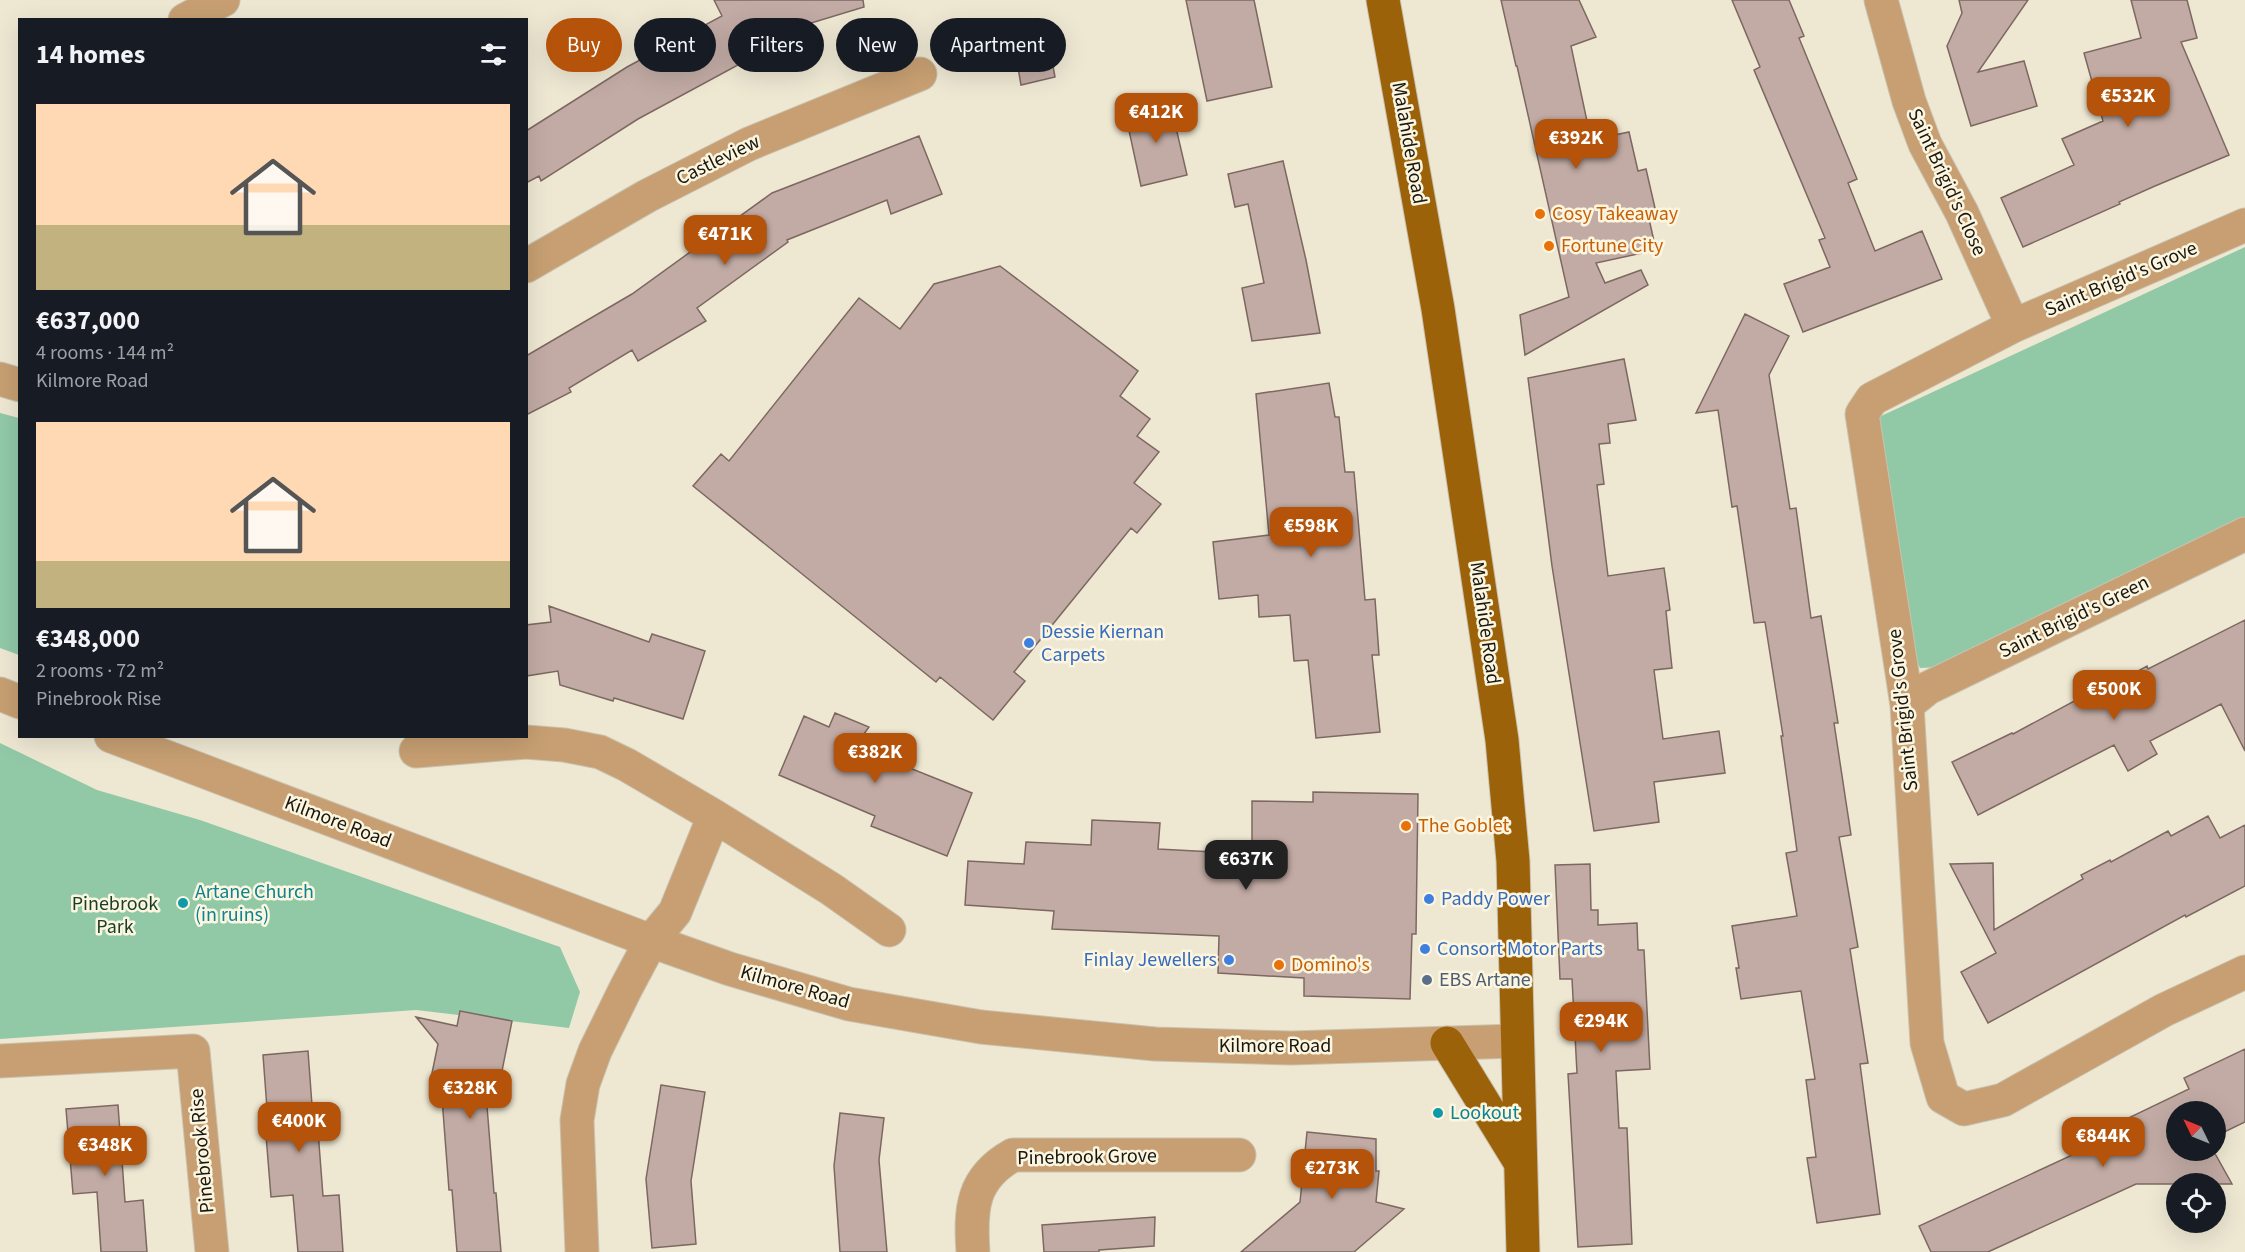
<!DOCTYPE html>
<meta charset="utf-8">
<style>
body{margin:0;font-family:"Source Sans 3",sans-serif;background:#20242c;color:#f1f3f6;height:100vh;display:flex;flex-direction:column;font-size:22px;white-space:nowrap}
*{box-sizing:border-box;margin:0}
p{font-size:20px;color:#9ea1a6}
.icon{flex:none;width:33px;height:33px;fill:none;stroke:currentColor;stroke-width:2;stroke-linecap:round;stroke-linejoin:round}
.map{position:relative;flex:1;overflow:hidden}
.sheet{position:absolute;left:18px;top:18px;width:510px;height:720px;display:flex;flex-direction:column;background:#171b24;border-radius:0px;box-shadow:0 6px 24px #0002}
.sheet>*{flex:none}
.hud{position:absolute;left:546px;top:18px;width:570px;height:54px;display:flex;gap:12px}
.needle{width:39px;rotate:313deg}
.buttons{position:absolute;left:2166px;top:1101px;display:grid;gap:12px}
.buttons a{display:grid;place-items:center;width:60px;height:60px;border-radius:50%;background:#171b24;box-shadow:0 6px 24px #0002;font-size:30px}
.price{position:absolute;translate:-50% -51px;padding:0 14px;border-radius:12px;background:#b45309;color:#fff;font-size:20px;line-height:39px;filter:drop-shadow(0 2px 3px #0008)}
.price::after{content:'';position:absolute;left:50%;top:36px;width:18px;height:14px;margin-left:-9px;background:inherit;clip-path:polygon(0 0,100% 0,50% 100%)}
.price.on{background:#222;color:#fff}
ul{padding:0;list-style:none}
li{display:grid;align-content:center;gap:12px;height:318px;padding:0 18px}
li span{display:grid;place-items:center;height:186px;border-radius:0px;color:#555}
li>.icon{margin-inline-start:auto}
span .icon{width:108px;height:108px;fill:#fffc;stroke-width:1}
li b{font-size:26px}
h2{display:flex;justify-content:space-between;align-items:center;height:72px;padding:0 18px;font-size:26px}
.pill{padding:0 21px;border-radius:27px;background:#171b24;box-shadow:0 6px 24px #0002;font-size:21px;line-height:54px}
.pill.on{background:#b45309;color:#fff}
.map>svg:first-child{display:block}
</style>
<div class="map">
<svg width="2245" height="1252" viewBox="0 0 2245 1252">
<rect width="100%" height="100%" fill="#eee8d3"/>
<path fill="#91c9a7" d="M 2245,247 L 2245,518 L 1942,667 L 1920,668 L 1910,650 L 1879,417 Z
M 0,413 L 19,418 L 19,655 L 0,648 Z
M 0,743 L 97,790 L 200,820 L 560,947 L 580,992 L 569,1028 L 416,1010 L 0,1039 Z"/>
<path fill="#c2aba4" stroke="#7d6861" stroke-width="1.5" d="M 714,0 L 863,0 L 864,7 L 765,37 L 771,47 L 638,119 L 541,181 L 539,176 L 526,183 L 526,131 L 627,67 L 722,16 Z
M 1186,0 L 1254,0 L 1272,87 L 1207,101 Z
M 1501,0 L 1579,0 L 1596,37 L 1571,46 L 1591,140 L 1629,132 L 1638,171 L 1646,169 L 1655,208 L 1647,210 L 1656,250 L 1596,263 L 1605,283 L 1641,270 L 1648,285 L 1525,355 L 1520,315 L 1569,297 L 1517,66 L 1516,66 Z
M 1732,0 L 1789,0 L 1804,36 L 1799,38 L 1857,179 L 1848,183 L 1875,251 L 1922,231 L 1942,279 L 1803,332 L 1784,284 L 1830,267 L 1819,240 L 1825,238 L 1754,70 L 1760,67 Z
M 1959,0 L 2028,0 L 1978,72 L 2024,61 L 2037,106 L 1971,126 L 1947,46 L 1962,13 Z
M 2131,0 L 2187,0 L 2197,38 L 2181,42 L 2229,155 L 2155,186 L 2119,202 L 2120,204 L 2023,247 L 2001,198 L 2074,165 L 2062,139 L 2103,121 L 2084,53 L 2141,38 Z
M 1045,22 L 1055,77 L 1021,85 L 1011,27 Z
M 1170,102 L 1187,175 L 1141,186 L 1125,112 Z
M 919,136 L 942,194 L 891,214 L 887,200 L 787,240 L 788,242 L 697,308 L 706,321 L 638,361 L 632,350 L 569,388 L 571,392 L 526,415 L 526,356 L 632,294 L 772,193 Z
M 1283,161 L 1306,260 L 1320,333 L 1252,341 L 1242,288 L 1264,283 L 1248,204 L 1235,207 L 1228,174 Z
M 1000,266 L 1138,371 L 1120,396 L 1150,419 L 1137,436 L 1159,452 L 1134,483 L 1161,504 L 1137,533 L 1131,528 L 1014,672 L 1025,681 L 993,720 L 940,677 L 936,682 L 693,486 L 721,454 L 729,461 L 859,298 L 900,329 L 934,284 Z
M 1745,314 L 1789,336 L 1769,375 L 1790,509 L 1796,508 L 1811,618 L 1821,616 L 1838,723 L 1834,723 L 1851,835 L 1839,837 L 1858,947 L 1850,949 L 1868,1063 L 1860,1064 L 1880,1214 L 1817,1223 L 1807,1158 L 1816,1157 L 1806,1080 L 1815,1079 L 1801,991 L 1741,999 L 1736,968 L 1739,968 L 1732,926 L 1797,916 L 1786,853 L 1797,851 L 1781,736 L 1783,736 L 1765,622 L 1754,623 L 1737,506 L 1732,507 L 1718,410 L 1696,413 Z
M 1624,359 L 1636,420 L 1608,424 L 1610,443 L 1599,444 L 1604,484 L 1597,485 L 1608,576 L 1664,568 L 1670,610 L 1666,611 L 1672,668 L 1654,670 L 1663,739 L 1719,731 L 1725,773 L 1654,782 L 1659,822 L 1594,831 L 1552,566 L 1528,378 Z
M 1329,383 L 1335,417 L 1339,417 L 1345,472 L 1354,472 L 1365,600 L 1375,599 L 1379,655 L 1372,655 L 1380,732 L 1316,738 L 1308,660 L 1294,661 L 1290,615 L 1259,617 L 1258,595 L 1219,599 L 1213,542 L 1269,535 L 1256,394 Z
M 549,606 L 649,642 L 652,634 L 705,651 L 683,719 L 614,698 L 613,701 L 560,685 L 558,671 L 526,676 L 526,625 L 551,622 Z
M 2245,620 L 2245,751 L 2221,704 L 2150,741 L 2157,754 L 2128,771 L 2114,745 L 1978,815 L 1952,762 L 2012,733 L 2013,734 L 2078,699 L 2080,703 L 2147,666 L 2148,669 Z
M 835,713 L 869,727 L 855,746 L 972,793 L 947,856 L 871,826 L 875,816 L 779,775 L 804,716 L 829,727 Z
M 1313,792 L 1418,794 L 1416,934 L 1412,934 L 1410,999 L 1304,996 L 1304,978 L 1218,973 L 1219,936 L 1052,929 L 1054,911 L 965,905 L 968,861 L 1024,864 L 1026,842 L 1091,845 L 1092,820 L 1160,823 L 1158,849 L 1252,854 L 1252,801 L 1313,802 Z
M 2208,816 L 2220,838 L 2245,825 L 2245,886 L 2186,917 L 2185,915 L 1988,1023 L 1961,972 L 1996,953 L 1950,864 L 1993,863 L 1994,930 L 2083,879 L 2081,875 L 2110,860 L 2111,862 L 2168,831 L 2171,836 Z
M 1590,864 L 1591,910 L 1598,910 L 1598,925 L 1637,923 L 1638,950 L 1644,950 L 1650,1069 L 1616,1071 L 1619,1128 L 1627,1128 L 1632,1244 L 1578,1247 L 1568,1074 L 1577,1073 L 1572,979 L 1560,979 L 1555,865 Z
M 460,1011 L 512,1021 L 497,1096 L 486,1094 L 494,1193 L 496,1193 L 501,1252 L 457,1252 L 452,1190 L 449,1190 L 441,1085 L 430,1083 L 438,1044 L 416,1017 L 457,1026 Z
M 2245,1049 L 2245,1122 L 2216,1136 L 2216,1112 L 2176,1112 L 2176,1150 L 2213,1150 L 2232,1184 L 2136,1184 L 1988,1252 L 1931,1252 L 1919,1226 L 2124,1131 L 2120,1122 L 2189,1089 L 2184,1078 Z
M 308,1051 L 313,1119 L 317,1118 L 323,1196 L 339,1195 L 343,1252 L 298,1252 L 293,1195 L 271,1197 L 265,1123 L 268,1122 L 263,1055 Z
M 661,1085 L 705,1092 L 691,1181 L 696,1244 L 652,1248 L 646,1179 Z
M 118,1105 L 125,1202 L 143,1200 L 147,1252 L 101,1252 L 97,1192 L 73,1194 L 66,1109 Z
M 840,1113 L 884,1118 L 879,1160 L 887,1252 L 840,1252 L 834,1166 Z
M 1307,1132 L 1376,1139 L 1376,1171 L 1379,1171 L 1376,1202 L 1404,1209 L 1354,1252 L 1241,1252 L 1300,1202 Z
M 1155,1217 L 1154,1246 L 1099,1250 L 1099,1252 L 1044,1252 L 1042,1225 Z"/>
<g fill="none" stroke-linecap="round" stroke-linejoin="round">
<g stroke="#c8c2b0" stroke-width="35">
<path id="minor" d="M 1881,0 L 1909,101 L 1925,144 L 1962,213 L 2013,326
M 185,20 L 223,0
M 2245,225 L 2013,326 L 1872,399 L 1862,414 L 1907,705 L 1927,1043 L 1943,1097 L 1964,1109 L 2003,1100 L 2164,1010 L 2245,972
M 526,266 L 647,196 L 749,144 L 920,74
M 0,379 L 20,385
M 0,694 L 20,702
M 1907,705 L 1928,688 L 2245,534
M 111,736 L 651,941 L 730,969 L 849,1004 L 981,1027 L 1155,1044 L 1291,1048 L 1517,1041
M 416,751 L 526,742 L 564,745 L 600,752 L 627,765 L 714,816
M 0,1061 L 193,1051 L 212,1252
M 582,1252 L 577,1120 L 583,1084 L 595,1051 L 626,988 L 651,941 L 675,912 L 714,816 L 831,889 L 889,930
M 973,1252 C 970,1208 972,1178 1013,1155 L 1239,1155"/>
</g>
<g stroke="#c8c2b0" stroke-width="35">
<path id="major" d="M 1383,0 L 1438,309 L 1502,740 L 1513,861 L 1523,1252
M 1447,1043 L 1520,1162"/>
</g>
<use href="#minor" stroke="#c79f72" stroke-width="33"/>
<use href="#major" stroke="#9c620a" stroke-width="33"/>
</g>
<g fill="#e8710a" stroke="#fcf6e0" stroke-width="2">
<circle cx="1540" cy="214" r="6"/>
<circle cx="1549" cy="246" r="6"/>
<circle cx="1406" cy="826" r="6"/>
<circle cx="1279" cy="965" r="6"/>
</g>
<g fill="#3f7fe0" stroke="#fcf6e0" stroke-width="2">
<circle cx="1029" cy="643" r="6"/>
<circle cx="1429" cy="899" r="6"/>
<circle cx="1425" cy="949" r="6"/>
<circle cx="1229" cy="960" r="6"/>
</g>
<g fill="#0f9aa8" stroke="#fcf6e0" stroke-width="2">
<circle cx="183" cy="903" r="6"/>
<circle cx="1438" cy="1113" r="6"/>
</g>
<circle fill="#5c6f8a" stroke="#fcf6e0" stroke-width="2" cx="1427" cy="980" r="6"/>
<g text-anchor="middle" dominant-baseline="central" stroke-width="5" stroke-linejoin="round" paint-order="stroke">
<g font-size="20" fill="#19170f" stroke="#fcf6e0">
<text transform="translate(1409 143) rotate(80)">Malahide Road</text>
<text transform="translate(718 160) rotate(-26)">Castleview</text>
<text transform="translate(1947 182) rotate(65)">Saint Brigid's Close</text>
<text transform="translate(2121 279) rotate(-23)">Saint Brigid's Grove</text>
<text transform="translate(2074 617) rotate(-26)">Saint Brigid's Green</text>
<text transform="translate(1485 623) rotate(82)">Malahide Road</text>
<text transform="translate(1903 710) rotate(-96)">Saint Brigid's Grove</text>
<text transform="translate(338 822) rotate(21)">Kilmore Road</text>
<text transform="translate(795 987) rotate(16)">Kilmore Road</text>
<text x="1275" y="1046">Kilmore Road</text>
<text transform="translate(202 1151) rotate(-95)">Pinebrook Rise</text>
<text transform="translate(1087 1157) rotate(-1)">Pinebrook Grove</text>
</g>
<g font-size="20" fill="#c56008" stroke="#fcf6e0" text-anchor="start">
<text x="1552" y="214">Cosy Takeaway</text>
<text x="1561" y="246">Fortune City</text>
<text x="1418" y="826">The Goblet</text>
<text x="1291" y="965">Domino's</text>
</g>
<g font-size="20" fill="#366cbe" stroke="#fcf6e0" text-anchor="start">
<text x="1041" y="632">Dessie Kiernan<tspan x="1041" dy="23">Carpets</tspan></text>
<text x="1441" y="899">Paddy Power</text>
<text x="1437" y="949">Consort Motor Parts</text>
<text x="1217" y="960" text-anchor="end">Finlay Jewellers</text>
</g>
<g font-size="20" fill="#0d838f" stroke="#fcf6e0" text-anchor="start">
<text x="195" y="892">Artane Church<tspan x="195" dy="23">(in ruins)</tspan></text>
<text x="1450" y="1113">Lookout</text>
</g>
<g font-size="20" fill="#183e29" stroke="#fcf6e0">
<text x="115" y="904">Pinebrook<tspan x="115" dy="23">Park</tspan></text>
</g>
<g font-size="20" fill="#4e5e75" stroke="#fcf6e0" text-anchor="start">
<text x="1439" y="980">EBS Artane</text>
</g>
</g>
</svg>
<div class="buttons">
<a><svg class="needle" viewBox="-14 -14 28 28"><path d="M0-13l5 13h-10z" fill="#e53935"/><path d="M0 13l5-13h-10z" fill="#9ea1a6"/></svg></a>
<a><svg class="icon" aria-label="locate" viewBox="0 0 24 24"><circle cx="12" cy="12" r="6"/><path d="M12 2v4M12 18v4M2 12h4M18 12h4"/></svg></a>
</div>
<b class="price" style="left:2128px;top:128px">€532K</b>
<b class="price" style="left:1156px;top:144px">€412K</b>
<b class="price" style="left:1576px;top:170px">€392K</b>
<b class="price" style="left:725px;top:266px">€471K</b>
<b class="price" style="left:1311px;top:558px">€598K</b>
<b class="price" style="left:2114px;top:721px">€500K</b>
<b class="price" style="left:875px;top:784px">€382K</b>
<b class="price on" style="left:1246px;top:891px">€637K</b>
<b class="price" style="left:1601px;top:1053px">€294K</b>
<b class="price" style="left:470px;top:1120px">€328K</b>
<b class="price" style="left:299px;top:1153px">€400K</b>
<b class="price" style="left:2103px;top:1168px">€844K</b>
<b class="price" style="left:105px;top:1177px">€348K</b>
<b class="price" style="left:1332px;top:1200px">€273K</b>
<div class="hud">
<a class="pill on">Buy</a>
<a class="pill">Rent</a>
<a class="pill">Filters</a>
<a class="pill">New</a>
<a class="pill">Apartment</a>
</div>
<section class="sheet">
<h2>14 homes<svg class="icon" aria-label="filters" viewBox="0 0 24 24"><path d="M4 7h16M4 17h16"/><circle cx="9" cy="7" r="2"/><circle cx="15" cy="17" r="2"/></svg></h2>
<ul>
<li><span style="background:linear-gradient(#ffd9b3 65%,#c2b280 0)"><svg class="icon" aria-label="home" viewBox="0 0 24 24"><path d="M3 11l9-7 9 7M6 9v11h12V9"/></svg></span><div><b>€637,000</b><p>4 rooms · 144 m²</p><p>Kilmore Road</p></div></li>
<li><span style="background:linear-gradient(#ffd9b3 75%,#c2b280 0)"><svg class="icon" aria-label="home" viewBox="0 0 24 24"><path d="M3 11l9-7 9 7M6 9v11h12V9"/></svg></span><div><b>€348,000</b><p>2 rooms · 72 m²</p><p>Pinebrook Rise</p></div></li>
</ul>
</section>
</div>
